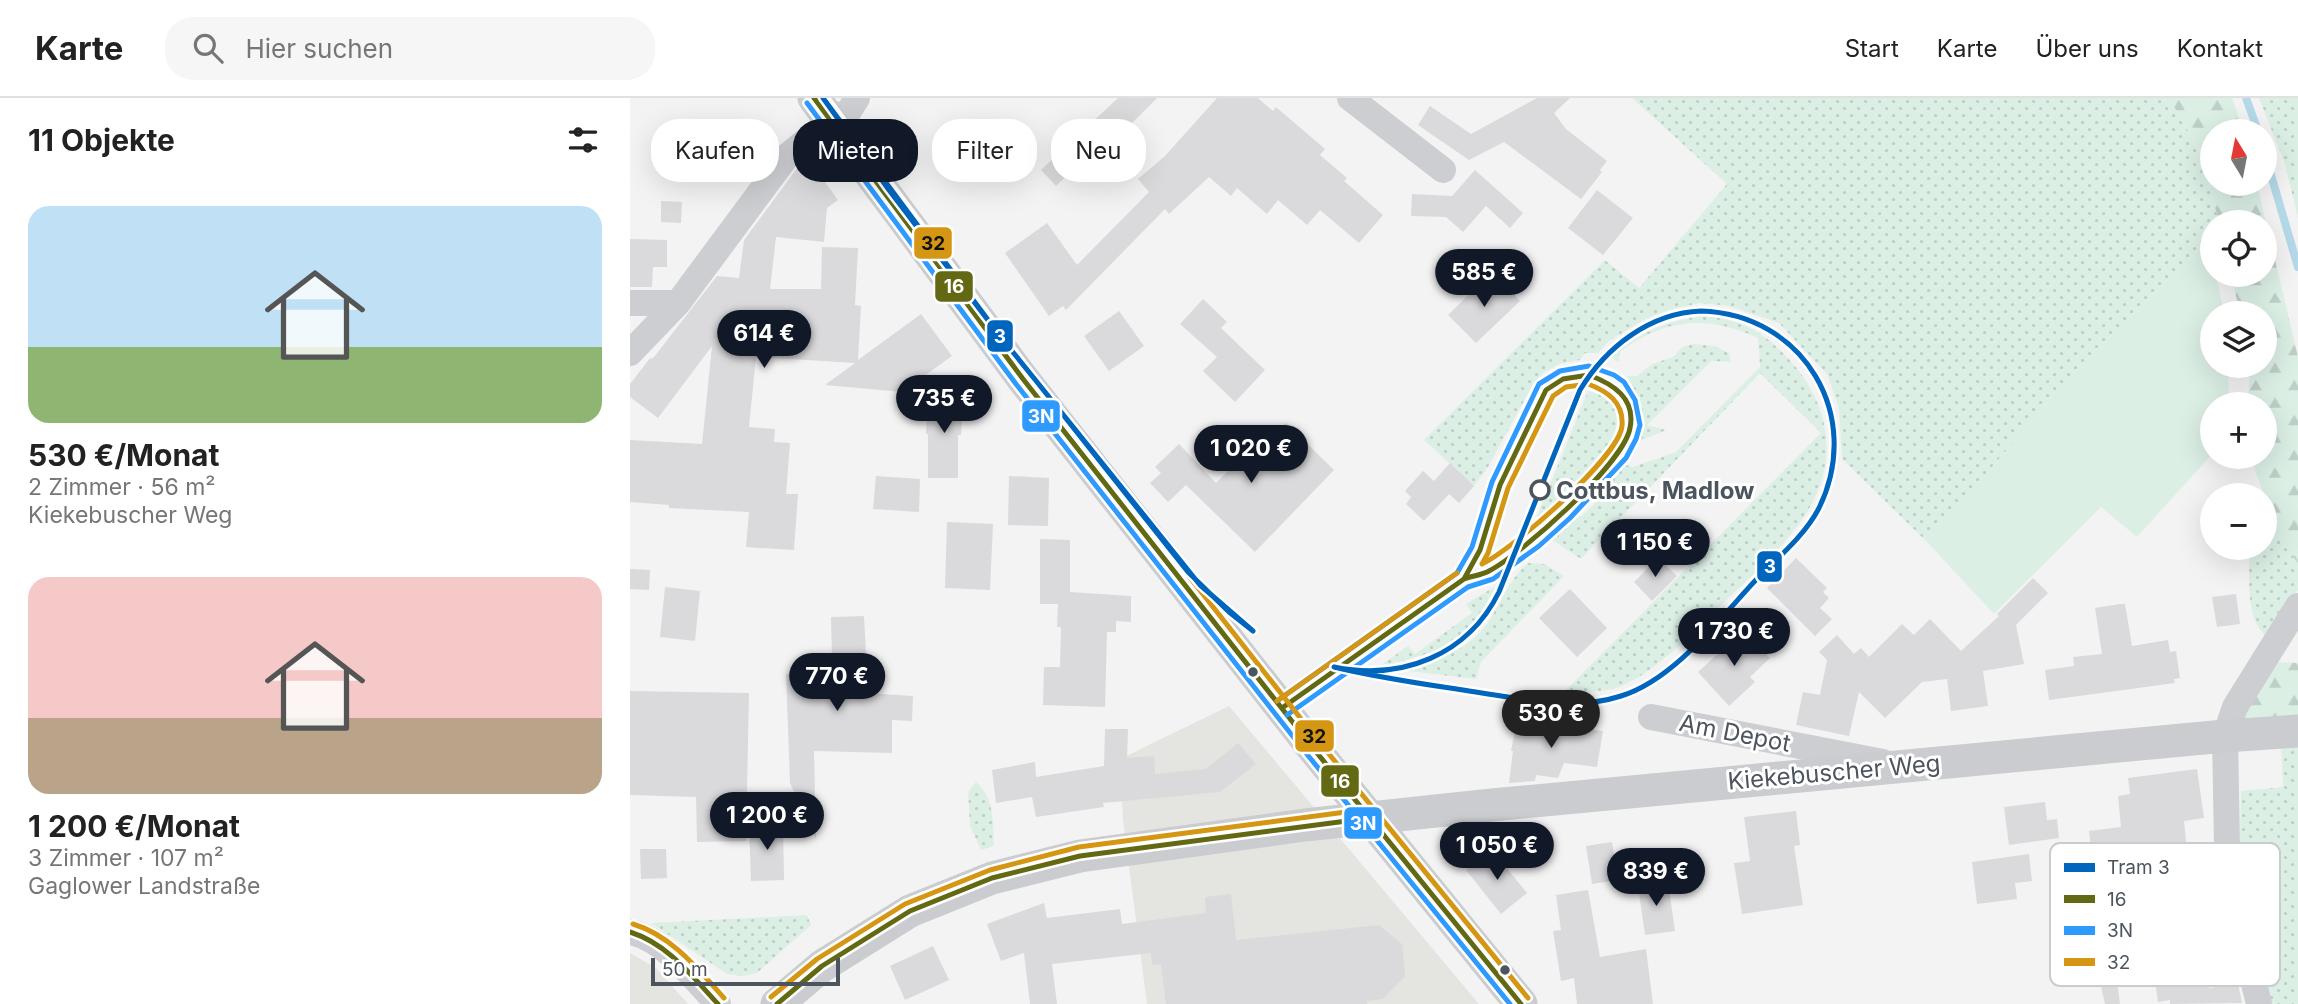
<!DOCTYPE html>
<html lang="de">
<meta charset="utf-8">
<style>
body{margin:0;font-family:Inter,sans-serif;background:#f6f6f6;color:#222;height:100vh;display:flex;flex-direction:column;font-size:26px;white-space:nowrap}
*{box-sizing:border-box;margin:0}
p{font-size:23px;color:#767676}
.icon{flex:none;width:38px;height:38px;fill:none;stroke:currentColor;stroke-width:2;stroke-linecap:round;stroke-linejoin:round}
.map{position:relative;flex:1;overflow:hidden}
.sheet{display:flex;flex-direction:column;background:#fff;width:630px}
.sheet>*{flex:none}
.banner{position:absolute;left:21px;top:21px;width:665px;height:63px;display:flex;gap:14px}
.needle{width:46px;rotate:350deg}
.controls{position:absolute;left:1570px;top:21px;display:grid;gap:14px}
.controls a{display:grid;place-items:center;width:77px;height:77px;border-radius:50%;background:#fff;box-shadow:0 7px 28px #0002;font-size:35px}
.scale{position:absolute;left:21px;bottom:18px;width:189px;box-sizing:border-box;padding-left:7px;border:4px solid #4c545e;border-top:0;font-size:19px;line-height:24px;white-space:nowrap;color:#4c545e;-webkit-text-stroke:5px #fff;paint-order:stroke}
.price{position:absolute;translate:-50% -60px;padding:0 16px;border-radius:24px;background:#111827;color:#fff;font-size:23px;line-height:46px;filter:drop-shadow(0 2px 4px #0008)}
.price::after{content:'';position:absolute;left:50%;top:42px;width:21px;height:16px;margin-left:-10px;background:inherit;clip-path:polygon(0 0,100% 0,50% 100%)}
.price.selected{background:#222;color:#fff}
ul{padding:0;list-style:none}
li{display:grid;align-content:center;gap:14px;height:371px;padding:0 28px}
li span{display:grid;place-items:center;height:217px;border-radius:21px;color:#555}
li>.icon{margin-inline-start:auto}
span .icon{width:126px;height:126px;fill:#fffc;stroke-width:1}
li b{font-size:30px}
h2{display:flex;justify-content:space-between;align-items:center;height:84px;padding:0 28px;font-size:30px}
.pill{padding:0 24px;border-radius:28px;background:#fff;box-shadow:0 7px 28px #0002;font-size:24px;line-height:63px}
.pill.selected{background:#111827;color:#fff}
header{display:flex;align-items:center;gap:42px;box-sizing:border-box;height:98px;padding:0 35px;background:#fff;border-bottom:2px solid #e0e0e0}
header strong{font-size:33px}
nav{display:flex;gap:38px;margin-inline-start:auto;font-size:24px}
.search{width:490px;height:63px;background:#f6f6f6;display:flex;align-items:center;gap:18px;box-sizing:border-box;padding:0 24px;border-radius:28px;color:#767676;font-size:26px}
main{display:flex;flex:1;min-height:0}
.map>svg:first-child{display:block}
</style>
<header>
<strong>Karte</strong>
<div class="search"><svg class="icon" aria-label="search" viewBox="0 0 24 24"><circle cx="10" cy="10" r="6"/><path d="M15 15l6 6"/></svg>Hier suchen</div>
<nav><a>Start</a><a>Karte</a><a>Über uns</a><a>Kontakt</a></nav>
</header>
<main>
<section class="sheet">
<h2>11 Objekte<svg class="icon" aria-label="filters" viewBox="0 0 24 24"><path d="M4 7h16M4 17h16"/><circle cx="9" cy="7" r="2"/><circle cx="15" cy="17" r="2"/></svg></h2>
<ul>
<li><span style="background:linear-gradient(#bfe0f5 65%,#8fb573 0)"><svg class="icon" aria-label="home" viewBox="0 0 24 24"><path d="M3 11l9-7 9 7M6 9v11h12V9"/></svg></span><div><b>530 €/Monat</b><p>2 Zimmer · 56 m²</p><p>Kiekebuscher Weg</p></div></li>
<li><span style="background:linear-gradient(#f6c9c9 65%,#b9a48a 0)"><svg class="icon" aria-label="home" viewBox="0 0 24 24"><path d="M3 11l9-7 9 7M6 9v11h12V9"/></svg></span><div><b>1 200 €/Monat</b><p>3 Zimmer · 107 m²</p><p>Gaglower Landstraße</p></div></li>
</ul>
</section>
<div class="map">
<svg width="1668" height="906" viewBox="0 0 1668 906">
<defs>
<pattern id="grass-dots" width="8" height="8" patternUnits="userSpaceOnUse" patternTransform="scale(1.75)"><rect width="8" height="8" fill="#dbefe5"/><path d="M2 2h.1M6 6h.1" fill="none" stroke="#becfc7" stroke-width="1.8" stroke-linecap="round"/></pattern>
<pattern id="forest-firs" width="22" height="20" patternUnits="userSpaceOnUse" patternTransform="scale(1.75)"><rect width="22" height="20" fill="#dbefe5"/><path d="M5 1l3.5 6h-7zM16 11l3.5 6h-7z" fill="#becfc7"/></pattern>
</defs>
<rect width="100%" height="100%" fill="#f4f3f3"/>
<path fill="#e4e4e1" d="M 599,608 L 849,906 L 517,906 L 493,722 L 490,661 Z
M 0,855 L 26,870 L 58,906 L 0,906 Z"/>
<path fill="url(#grass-dots)" d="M 1002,0 L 1539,0 L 1568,50 L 1589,124 L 1582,124 L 1582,137 L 1577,143 L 1446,272 L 1297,444 L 1212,361 L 1209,310 L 1197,276 L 1149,225 L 1099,208 L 1070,205 L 1042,211 L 1017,220 L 979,243 L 968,255 L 955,255 L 950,262 L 932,265 L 914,274 L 903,286 L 858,369 L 844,388 L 794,342 L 975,162 L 1009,190 L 1097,86 Z
M 1629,0 L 1668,0 L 1668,120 L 1655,66 Z
M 1074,218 C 1116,222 1137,236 1164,267 C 1204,314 1208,372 1171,423 C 1149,454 1118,482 1090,508 C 1061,536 1032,568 996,586 C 978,595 953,594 933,595 L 1191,335 L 1130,275 L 951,461 L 919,440 L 940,419 L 952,418 L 983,387 L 983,374 L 993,366 L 1003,369 L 1046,354 L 1130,269 L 1128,240 C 1078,217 1036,220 991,253 L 988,264 L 981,259 C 1008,235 1037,222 1074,218 Z
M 1064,246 L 1085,248 L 1099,255 L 1101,264 L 1081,263 L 1017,327 L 1036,332 L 1008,344 C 1017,319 1011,299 996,278 L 1007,278 L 1022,266 L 1043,259 L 1052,249 Z
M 958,293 C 1041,310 924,412 900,436 Z
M 1635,398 L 1651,443 L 1668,465 L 1668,492 L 1636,538 C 1614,519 1620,477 1619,450 L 1634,450 Z
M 898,465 L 914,466 L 934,478 L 851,564 L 846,581 L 778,573 C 809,562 839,552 859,523 C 872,502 880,481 898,465 Z
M 866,488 C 836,544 820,551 760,566 L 753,566 L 778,548 L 785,556 L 842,515 L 836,506 Z
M 1668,646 L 1668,906 L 1639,906 L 1609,789 L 1611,693 L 1653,689 L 1651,647 Z
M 346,684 C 365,701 363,724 364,748 L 351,752 L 340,728 L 338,694 Z
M 177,817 L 181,827 L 127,875 L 113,878 L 97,876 L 21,825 Z"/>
<path fill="url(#forest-firs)" d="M 1539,0 L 1602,0 L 1614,33 L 1582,33 L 1582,86 L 1627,86 L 1668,259 L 1668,465 L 1651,443 L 1620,359 L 1634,359 L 1634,306 L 1618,306 L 1620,268 L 1634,268 L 1634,215 L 1610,215 L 1601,177 L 1634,177 L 1634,124 L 1589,124 L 1568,50 Z
M 1644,564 L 1668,565 L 1668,625 L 1606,629 Z"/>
<path fill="#dbefe5" d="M 1577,143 L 1582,162 L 1582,177 L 1586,177 L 1594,215 L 1582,215 L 1582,268 L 1598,268 L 1599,306 L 1582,306 L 1582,356 L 1507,439 L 1471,409 L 1364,516 L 1297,444 L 1446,272 Z"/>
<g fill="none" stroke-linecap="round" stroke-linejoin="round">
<path stroke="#b4d9e8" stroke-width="8" d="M 1616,0 L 1628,33
M 1634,53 L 1668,169"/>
</g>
<path fill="#dadadc" d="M 488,0 L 527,0 L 492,35 L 487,30 L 426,88 L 411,72 Z
M 587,0 L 628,0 L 643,13 L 646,9 L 695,51 L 690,57 L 717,80 L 714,83 L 753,117 L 729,145 L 690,112 L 677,127 L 648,102 L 637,116 L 607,90 L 601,98 L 579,79 L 539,116 L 535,111 L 436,212 L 433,208 L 419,218 L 375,155 L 417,125 L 447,167 L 519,94 L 508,81 L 535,58 Z
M 907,0 L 940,0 L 924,15 L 936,31 L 977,63 L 970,72 L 972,74 L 951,101 L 874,44 L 839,62 L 788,27 L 800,8 L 841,36 Z
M 168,69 L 192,80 L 208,102 L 197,110 L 194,144 L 146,139 L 140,191 L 191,191 L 192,149 L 228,150 L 225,207 L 231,208 L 228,262 L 291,216 L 322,258 L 272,294 L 195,287 L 225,265 L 126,259 L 119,329 L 145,331 L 144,344 L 160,345 L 156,396 L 168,396 L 164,452 L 116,449 L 119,414 L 39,410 L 39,407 L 0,404 L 0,342 L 72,346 L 82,248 L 28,320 L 0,299 L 0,286 L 21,259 L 21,261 L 24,259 L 87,178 L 109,180 L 114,142 Z
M 845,72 L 893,115 L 880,130 L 856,108 L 833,134 L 816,119 L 781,118 L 782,96 L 822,98 Z
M 967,92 L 1003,120 L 973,157 L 938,130 Z
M 31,103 L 52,104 L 51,125 L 31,124 Z
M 0,141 L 37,142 L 37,169 L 23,169 L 22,189 L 0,189 Z
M 854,182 L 863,190 L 871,183 L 890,203 L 846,245 L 818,217 Z
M 573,201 L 597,224 L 591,230 L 635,272 L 605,304 L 573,273 L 587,259 L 550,226 Z
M 489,213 L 514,248 L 479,273 L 454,238 Z
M 298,296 L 333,298 L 331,337 L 328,337 L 328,380 L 298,380 L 298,336 L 296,336 Z
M 656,325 L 704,372 L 625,454 L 556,387 L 538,404 L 520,385 L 531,375 L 525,369 L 549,346 L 586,385 L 608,363 L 614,369 Z
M 820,365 L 844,388 L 829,405 L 819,396 L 794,423 L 776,406 L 781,399 L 775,393 L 793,373 L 804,383 Z
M 246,378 L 290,381 L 289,414 L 243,411 Z
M 379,378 L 419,380 L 418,428 L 378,427 Z
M 317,424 L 363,426 L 360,492 L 315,490 Z
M 410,441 L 440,442 L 440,494 L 501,498 L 501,524 L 486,523 L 486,534 L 477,534 L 475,609 L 413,607 L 414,569 L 430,569 L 431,529 L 427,529 L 428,506 L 410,506 Z
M 1028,460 L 1047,478 L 1022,503 L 1004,484 Z
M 1166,460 L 1197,490 L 1193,494 L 1199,500 L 1190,510 L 1202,521 L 1185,538 L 1137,490 Z
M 0,471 L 20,472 L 19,492 L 0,491 Z
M 1403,480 L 1418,495 L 1386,527 L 1394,566 L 1353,573 L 1358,608 L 1321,613 L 1317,581 L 1292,584 L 1255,620 L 1229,594 L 1219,638 L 1166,627 L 1173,594 L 1190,597 L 1197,562 L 1189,554 L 1207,537 L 1224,556 L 1231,550 L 1239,559 L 1272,526 L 1284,537 L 1300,521 L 1331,553 L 1369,518 L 1367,516 Z
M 35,489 L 70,493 L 65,543 L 30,539 Z
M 940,491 L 977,530 L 947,559 L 909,520 Z
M 1606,496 L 1610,526 L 1587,529 L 1582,499 Z
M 1490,506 L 1495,506 L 1502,548 L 1538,542 L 1540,554 L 1546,553 L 1550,580 L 1544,581 L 1545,585 L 1419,602 L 1415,572 L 1444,568 L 1443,559 L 1472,556 L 1465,510 Z
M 234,518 L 236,555 L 221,555 L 220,594 L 283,598 L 282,623 L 262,622 L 262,655 L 184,653 L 186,741 L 160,685 L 156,576 L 192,575 L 192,561 L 202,561 L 201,519 Z
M 1113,533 L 1140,560 L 1120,579 L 1125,584 L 1099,608 L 1068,574 Z
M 0,593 L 119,595 L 116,743 L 67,744 L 66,699 L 0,697 Z
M 887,622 L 973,633 L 967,669 L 934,665 L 928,680 L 906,677 L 905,683 L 879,685 L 883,653 L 881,653 Z
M 475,631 L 498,631 L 497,660 L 524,658 L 525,676 L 576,671 L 608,645 L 626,666 L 590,694 L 473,705 L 474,709 L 406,719 L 402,699 L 366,705 L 362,672 L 405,664 L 406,679 L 474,668 Z
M 1567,671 L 1574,720 L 1554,723 L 1560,781 L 1571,829 L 1579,890 L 1608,885 L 1612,905 L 1540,906 L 1540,902 L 1528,904 L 1521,853 L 1484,859 L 1490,906 L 1475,906 L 1454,815 L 1473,810 L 1475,818 L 1521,808 L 1515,753 L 1462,759 L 1459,733 L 1491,729 L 1488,698 L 1500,696 L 1498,680 Z
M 1415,704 L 1417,722 L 1427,721 L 1429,740 L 1379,747 L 1374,709 Z
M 1166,713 L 1170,747 L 1164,748 L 1173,807 L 1112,816 L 1104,765 L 1120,763 L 1114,719 Z
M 153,725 L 154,782 L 121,783 L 119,726 Z
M 982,744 L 988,782 L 962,786 L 956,748 Z
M 10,751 L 36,751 L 37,780 L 11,781 Z
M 862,752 L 897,795 L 871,816 L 836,772 Z
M 1399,756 L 1402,783 L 1385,785 L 1387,801 L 1347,806 L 1342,764 Z
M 1038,784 L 1045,833 L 1015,837 L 1008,788 Z
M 958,792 L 970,859 L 1016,851 L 1023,906 L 947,906 L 944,880 L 931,883 L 923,833 L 931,832 L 926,797 Z
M 601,796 L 606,842 L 749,827 L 772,846 L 775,878 L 753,901 L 737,903 L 737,906 L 536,906 L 531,866 L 522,867 L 521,855 L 422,866 L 427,906 L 400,906 L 394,855 L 371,863 L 357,826 L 414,805 L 417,820 L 490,811 L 492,826 L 576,815 L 575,799 Z
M 303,848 L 319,882 L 275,902 L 260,868 Z"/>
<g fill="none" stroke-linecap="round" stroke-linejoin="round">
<path stroke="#cdced1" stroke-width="26" d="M 720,0 L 813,72
M 0,205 L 48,205
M 0,255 L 48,205 L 157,58 L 200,23 L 219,13 L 227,0
M 1021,619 L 1253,664
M 0,834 C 35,841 64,881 88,906
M 1629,906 L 1606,811 L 1597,748 L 1595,638 L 1605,609 L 1668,508"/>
<path stroke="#cacccf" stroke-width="33" d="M 184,0 L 393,281 L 683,650 L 891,906
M 147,906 L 192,868 L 280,813 L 362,780 L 450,758 L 675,727 L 862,707 L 1595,638 L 1668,633"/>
<g stroke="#fff" stroke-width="10">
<path id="bus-1" d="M 184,0 L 393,281 L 683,650 L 891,906
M 959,277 C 983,286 1006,300 1000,330 C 994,365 892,456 859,473 C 852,477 842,478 834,481 L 850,452 L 870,387 L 916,292 L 933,281 Z
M 652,610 L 834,481
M 0,834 C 38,846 62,878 88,906
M 147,906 L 192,868 L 280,813 L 362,780 L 450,758 L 740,720"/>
</g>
<g stroke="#fff" stroke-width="10">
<path id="bus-2" d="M 177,5 L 386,286 L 676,655 L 880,906
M 647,603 L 827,475 L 842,449 L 862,384 L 909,286 L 930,273 L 959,268 L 984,277 L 994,284 L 1005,302 L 1010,327 L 1006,341 L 996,360 L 940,420 L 909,448 L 863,481 L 838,489 L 657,617"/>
</g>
<g stroke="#fff" stroke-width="10">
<path id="bus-3" d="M 195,0 L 400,276 L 690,645 L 898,900
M 958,286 C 977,293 994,304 992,328 C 989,359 882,452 852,466 L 858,455 L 878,390 L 923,298 L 936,289 Z
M 647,603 L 827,475
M 3,826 C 42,838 67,870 94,900
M 141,899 L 187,861 L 275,806 L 360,772 L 449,749 L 739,711"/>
</g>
<use href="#bus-1" stroke="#636913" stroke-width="5"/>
<use href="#bus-2" stroke="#2e9afe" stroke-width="5"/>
<use href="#bus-3" stroke="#d59613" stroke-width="5"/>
<g stroke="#fff" stroke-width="10">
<path id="tram-1" d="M 193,0 L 370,238 L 259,92 Z
M 1071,213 C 1174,216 1234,318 1189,410 C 1174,439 1145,462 1123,485 C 1087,524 1043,582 991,598 C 942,614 889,600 839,593 C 794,586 749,580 704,569 C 772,583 838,557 869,494 L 950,292 C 976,249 1020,215 1071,213 Z
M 370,238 L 407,284
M 370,238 L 407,284
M 407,284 L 570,487 L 623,533
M 407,284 L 558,474 L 599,514 L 623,533"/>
</g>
<use href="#tram-1" stroke="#0065bd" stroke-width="5"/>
</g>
<circle fill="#fff" stroke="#4c545e" stroke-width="3.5" cx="910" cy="392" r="9"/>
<g fill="#4c545e" stroke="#fff" stroke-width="2.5">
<circle cx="623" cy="574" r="6"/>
<circle cx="875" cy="872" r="6"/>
</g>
<g text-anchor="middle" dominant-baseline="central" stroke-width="6" stroke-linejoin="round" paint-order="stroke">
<g font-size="24" font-weight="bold" fill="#4c545e" stroke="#fff" text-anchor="start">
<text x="926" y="392">Cottbus, Madlow</text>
</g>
<g font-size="24" fill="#4c545e" stroke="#fff">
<text transform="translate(1105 635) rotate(11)">Am Depot</text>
<text transform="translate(1204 674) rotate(-5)">Kiekebuscher Weg</text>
</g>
</g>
<rect x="1420" y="745" width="230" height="143" rx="10" fill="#fff" stroke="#c9cccf" stroke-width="2"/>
<rect x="1434" y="765" width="31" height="9" fill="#0065bd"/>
<rect x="1434" y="797" width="31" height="8" fill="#636913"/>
<rect x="1434" y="828" width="31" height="9" fill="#2e9afe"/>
<rect x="1434" y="860" width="31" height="8" fill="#d59613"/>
<g font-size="19" fill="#4c545e">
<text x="1477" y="776">Tram 3</text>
<text x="1477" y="808">16</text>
<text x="1477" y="839">3N</text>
<text x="1477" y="871">32</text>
</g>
<g stroke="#fff" stroke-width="2.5">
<rect x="283" y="128" width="40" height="34" rx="7" fill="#d59613"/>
<rect x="304" y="172" width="40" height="33" rx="7" fill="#636913"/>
<rect x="356" y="221" width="28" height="34" rx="7" fill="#0065bd"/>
<rect x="391" y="301" width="40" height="34" rx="7" fill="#2e9afe"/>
<rect x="1126" y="452" width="27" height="33" rx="7" fill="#0065bd"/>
<rect x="664" y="621" width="41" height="34" rx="7" fill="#d59613"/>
<rect x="690" y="666" width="40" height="34" rx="7" fill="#636913"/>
<rect x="713" y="708" width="40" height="34" rx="7" fill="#2e9afe"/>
</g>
<g font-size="19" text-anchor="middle" font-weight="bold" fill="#fff">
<text x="324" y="195">16</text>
<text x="370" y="245">3</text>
<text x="411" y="325">3N</text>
<text x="1140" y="475">3</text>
<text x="710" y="690">16</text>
<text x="733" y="732">3N</text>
</g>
<g font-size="19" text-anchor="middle" font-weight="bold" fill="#111">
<text x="303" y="152">32</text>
<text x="684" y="645">32</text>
</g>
</svg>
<div class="controls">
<a><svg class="needle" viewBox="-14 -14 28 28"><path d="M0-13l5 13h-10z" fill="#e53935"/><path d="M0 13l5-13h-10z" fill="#767676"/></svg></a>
<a><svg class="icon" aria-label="locate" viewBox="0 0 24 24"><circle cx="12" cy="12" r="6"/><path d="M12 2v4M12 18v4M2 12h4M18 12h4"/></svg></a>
<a><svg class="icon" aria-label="layers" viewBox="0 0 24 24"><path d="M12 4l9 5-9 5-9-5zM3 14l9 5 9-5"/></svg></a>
<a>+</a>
<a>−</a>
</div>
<div class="scale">50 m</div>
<b class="price" style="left:854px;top:211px">585 €</b>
<b class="price" style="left:134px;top:272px">614 €</b>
<b class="price" style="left:314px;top:337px">735 €</b>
<b class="price" style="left:621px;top:387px">1 020 €</b>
<b class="price" style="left:1025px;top:481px">1 150 €</b>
<b class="price" style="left:1104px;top:570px">1 730 €</b>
<b class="price" style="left:207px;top:615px">770 €</b>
<b class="price selected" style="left:921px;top:652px">530 €</b>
<b class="price" style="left:137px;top:754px">1 200 €</b>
<b class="price" style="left:867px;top:784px">1 050 €</b>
<b class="price" style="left:1026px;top:810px">839 €</b>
<div class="banner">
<a class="pill">Kaufen</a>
<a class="pill selected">Mieten</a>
<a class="pill">Filter</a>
<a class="pill">Neu</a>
</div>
</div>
</main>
